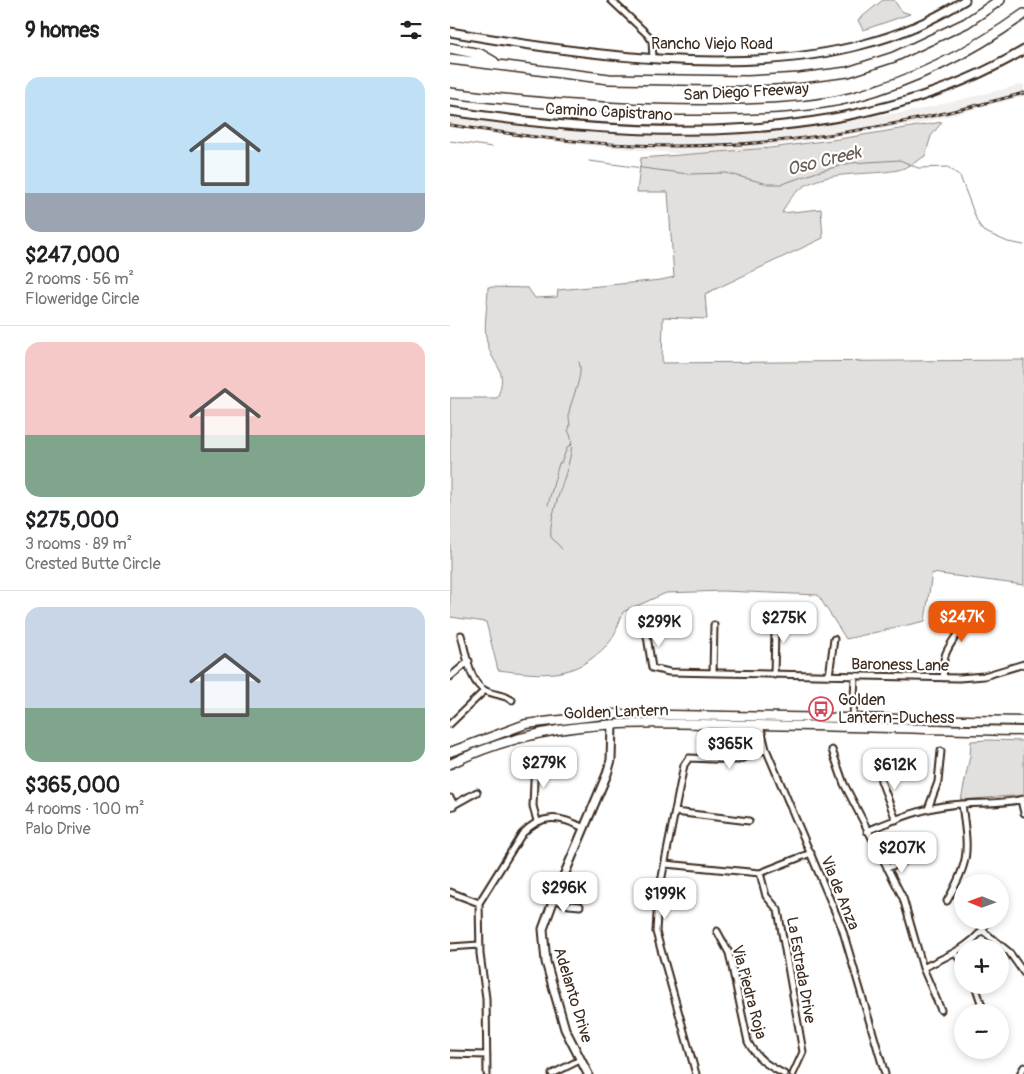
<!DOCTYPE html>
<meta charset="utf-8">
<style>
body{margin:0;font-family:Pangolin,sans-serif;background:#f2f2f2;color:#202124;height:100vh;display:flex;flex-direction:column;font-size:19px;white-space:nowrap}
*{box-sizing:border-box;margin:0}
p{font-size:16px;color:#757577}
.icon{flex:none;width:28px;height:28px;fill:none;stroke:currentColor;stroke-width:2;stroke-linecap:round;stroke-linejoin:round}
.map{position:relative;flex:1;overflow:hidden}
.details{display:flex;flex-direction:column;background:#fff;width:450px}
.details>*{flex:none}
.needle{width:32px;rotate:271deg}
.tools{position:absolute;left:504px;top:874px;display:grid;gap:10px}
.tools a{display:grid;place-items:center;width:55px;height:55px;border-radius:50%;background:#fff;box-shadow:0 2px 8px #0003;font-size:25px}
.price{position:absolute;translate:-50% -42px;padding:0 11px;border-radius:10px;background:#fff;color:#222;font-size:16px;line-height:32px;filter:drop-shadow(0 1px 2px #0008)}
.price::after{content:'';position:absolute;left:50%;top:30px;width:15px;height:11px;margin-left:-8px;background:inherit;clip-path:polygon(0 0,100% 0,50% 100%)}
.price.active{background:#ea580c;color:#fff}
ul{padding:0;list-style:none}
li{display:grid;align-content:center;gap:10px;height:265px;padding:0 25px}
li+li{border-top:1px solid #e0e0e0}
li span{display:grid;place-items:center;height:155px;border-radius:15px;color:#555}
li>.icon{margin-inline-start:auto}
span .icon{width:90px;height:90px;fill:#fffc;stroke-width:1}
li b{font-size:21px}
h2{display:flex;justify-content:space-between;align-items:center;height:60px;padding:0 25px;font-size:21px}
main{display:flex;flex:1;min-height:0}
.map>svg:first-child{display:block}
</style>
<main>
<section class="details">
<h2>9 homes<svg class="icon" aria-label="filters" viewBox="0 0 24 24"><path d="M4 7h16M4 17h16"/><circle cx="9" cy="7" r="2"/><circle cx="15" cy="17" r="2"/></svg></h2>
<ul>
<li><span style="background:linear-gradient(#bfe0f5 75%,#9aa5b1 0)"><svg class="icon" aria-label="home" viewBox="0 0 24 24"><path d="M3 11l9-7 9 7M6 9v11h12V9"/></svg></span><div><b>$247,000</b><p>2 rooms · 56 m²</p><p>Floweridge Circle</p></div></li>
<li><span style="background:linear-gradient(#f6c9c9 60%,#7fa58c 0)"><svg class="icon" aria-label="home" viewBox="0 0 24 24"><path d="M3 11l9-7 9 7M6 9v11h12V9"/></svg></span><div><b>$275,000</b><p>3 rooms · 89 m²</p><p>Crested Butte Circle</p></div></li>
<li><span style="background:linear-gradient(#c9d6e8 65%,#7fa58c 0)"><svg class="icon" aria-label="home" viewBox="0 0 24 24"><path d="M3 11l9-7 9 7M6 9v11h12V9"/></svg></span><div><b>$365,000</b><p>4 rooms · 100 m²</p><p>Palo Drive</p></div></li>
</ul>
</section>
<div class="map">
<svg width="574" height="1074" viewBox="0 0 574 1074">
<rect width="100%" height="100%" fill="#fff"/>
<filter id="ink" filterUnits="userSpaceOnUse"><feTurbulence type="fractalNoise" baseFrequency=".02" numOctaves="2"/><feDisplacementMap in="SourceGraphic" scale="10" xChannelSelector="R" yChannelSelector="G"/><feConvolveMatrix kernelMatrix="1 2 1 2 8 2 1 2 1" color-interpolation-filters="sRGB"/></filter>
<g filter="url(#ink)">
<path fill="#f1efee" d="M 574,84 L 574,96 L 467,124 L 255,156 L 115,143 L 0,127 L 0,116 L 115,131 L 188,134 L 254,134 L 324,129 L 464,111 Z"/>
<path fill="#e2e0de" stroke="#8e857e" d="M 433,0 L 444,0 L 451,11 L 460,14 L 413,30 L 408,20 Z
M 492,122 L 481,136 L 475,156 C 467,161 457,168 448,170 C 405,178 353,165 332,213 L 371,209 L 373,238 L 255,294 L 257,319 L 213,317 L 212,363 L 574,360 L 574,585 L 482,573 L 475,621 L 396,639 L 368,595 L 273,591 L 216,593 L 173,612 C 169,622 165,637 158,644 C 123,681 93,675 48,670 L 36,622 L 0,617 L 0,398 L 47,398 C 59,370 44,367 38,346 C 32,328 38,306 38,287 L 78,288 L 85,298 L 107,297 L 108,290 L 211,280 L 224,277 L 218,192 L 187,192 L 191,158 L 320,148 L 389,139 Z
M 539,740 L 574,741 L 574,795 L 511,800 L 520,756 L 521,741 Z"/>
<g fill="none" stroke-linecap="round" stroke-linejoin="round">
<path stroke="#887e77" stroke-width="1" d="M 0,141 L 42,147
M 139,161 L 238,174 L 276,173 L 318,184 L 332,184 L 367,172 L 401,163 L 450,160 L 468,168 L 498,167 L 510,176 L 527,221 L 533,231 L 558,242 L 574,245
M 98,505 L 109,463 L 111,463 L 117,448 L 121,444
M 112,549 L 101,537 C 97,508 133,449 118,431 C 122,424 118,419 119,412 C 122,397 134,375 129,362"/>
<g stroke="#3b2a1e" stroke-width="9">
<path id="street" d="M 161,0 L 198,35 L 202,41 L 203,58
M 11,635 C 16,651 19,684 36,691 C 45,695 54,695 62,700
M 197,636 L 202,668 L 219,672 L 509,678 L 534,676 L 574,664
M 263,673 L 264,625
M 324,675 L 325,631 L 330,611
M 379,676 L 384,639
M 0,677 L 19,661
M 494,678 C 488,646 512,638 519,610
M 403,717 L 405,677
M 0,724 L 34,691
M 310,725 L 316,749 L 392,928 L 435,1074
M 382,750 L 394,784 L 453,898 L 473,968 L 491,1010
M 85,758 L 83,806 L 87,821
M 429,766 L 431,781 L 446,820
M 571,800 L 574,813
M 0,807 L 27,792
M 478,809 L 488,782 L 491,751
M 225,812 L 299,821
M 417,831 C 444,820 472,808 501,805 C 526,802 550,805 574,799
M 215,864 L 310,873 L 361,853
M 437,868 L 472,854
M 310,873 L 316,896 L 328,910 L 353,1052 L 343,1074
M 0,892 L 29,903
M 104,899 L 119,905 L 130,906
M 497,901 C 521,859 518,851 512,804
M 267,931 L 279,953 L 298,1042 C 307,1059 317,1065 334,1074
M 533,931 L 559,952 L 574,973
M 0,947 L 29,945
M 505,952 L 512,964
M 473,968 C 497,956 527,945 538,920
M 525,985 L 534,1012
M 0,1054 L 37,1055
M 37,1074 L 36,998 L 30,954 L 29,903 L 72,834 C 92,813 110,816 134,828
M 102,1074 L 130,1060
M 246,1074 L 206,932 L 208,897 L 234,765 L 239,758 L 288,760 L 316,749
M 570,1074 L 574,1067"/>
</g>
<g stroke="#3b2a1e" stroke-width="11">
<path id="secondary" d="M 0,32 C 126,54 290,78 414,44 C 451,35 483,20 515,0
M 0,111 C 186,139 406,150 574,50
M 0,799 L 3,805
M 138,1074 L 115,1029 L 96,962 L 93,929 L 104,899 L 157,774 L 161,760 L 162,724"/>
</g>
<g stroke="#3b2a1e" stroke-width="11">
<path id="primary" d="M 0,752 L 76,724 L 162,714 L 574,721
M 0,764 C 105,713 196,724 308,725 C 397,726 485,730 574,731"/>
</g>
<g stroke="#3b2a1e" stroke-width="12">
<path id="highway" d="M 0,48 L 30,54 L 44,62
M 0,59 L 159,79 L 298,81 L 350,78 L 398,72 L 444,57 L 516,23 L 550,0
M 0,93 C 90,104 178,111 269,110 C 313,109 361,108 404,97 C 465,80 523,51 574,14"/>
</g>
<use href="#street" stroke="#fff" stroke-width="5"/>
<use href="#secondary" stroke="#fff" stroke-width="7"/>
<use href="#primary" stroke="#fff" stroke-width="8"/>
<use href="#highway" stroke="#fff" stroke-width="9"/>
<g stroke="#3b2a1e" stroke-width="3">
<path id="rail" d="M 0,125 C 61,134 123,143 185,145 C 317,151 447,128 574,93"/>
</g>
<use href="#rail" stroke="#fff" stroke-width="1" stroke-dasharray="4" stroke-linecap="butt"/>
</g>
</g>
<defs>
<g id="bus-ring" transform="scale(1.25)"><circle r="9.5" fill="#fff" stroke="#d1495b" stroke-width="1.5"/><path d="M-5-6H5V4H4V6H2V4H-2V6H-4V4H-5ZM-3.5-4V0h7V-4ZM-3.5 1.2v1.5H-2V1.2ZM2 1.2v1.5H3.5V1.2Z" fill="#d1495b"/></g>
</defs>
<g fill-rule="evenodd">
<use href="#bus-ring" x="371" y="709"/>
</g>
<g text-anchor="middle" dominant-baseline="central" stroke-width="4.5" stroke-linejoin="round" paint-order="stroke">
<g font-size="16" fill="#3b2a1e" stroke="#fff">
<text x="262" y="44">Rancho Viejo Road</text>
<text transform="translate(296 92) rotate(-3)">San Diego Freeway</text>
<text transform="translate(159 112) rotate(3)">Camino Capistrano</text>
<text transform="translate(450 665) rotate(1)">Baroness Lane</text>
<text transform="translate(166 712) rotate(-2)">Golden Lantern</text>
<text transform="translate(390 893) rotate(68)">Via de Anza</text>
<text transform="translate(351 970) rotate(80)">La Estrada Drive</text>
<text transform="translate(299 992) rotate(75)">Via Piedra Roja</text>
<text transform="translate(123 995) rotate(73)">Adelanto Drive</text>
</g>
<g font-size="16" fill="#3b2a1e" stroke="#fff" text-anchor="start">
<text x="388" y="700">Golden<tspan x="388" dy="18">Lantern-Duchess</tspan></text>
</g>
<g font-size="18" font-style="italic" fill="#685b52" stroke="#fff">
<text transform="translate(374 161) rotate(-14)">Oso Creek</text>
</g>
</g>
</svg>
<div class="tools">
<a><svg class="needle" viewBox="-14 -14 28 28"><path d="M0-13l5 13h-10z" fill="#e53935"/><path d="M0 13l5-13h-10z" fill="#757577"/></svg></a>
<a>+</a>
<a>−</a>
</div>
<b class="price active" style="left:512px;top:643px">$247K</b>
<b class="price" style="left:334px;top:644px">$275K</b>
<b class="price" style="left:209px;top:648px">$299K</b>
<b class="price" style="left:280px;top:770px">$365K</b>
<b class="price" style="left:94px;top:789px">$279K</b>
<b class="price" style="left:445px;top:791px">$612K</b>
<b class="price" style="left:452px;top:874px">$207K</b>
<b class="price" style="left:114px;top:914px">$296K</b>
<b class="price" style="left:215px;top:920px">$199K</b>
</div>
</main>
